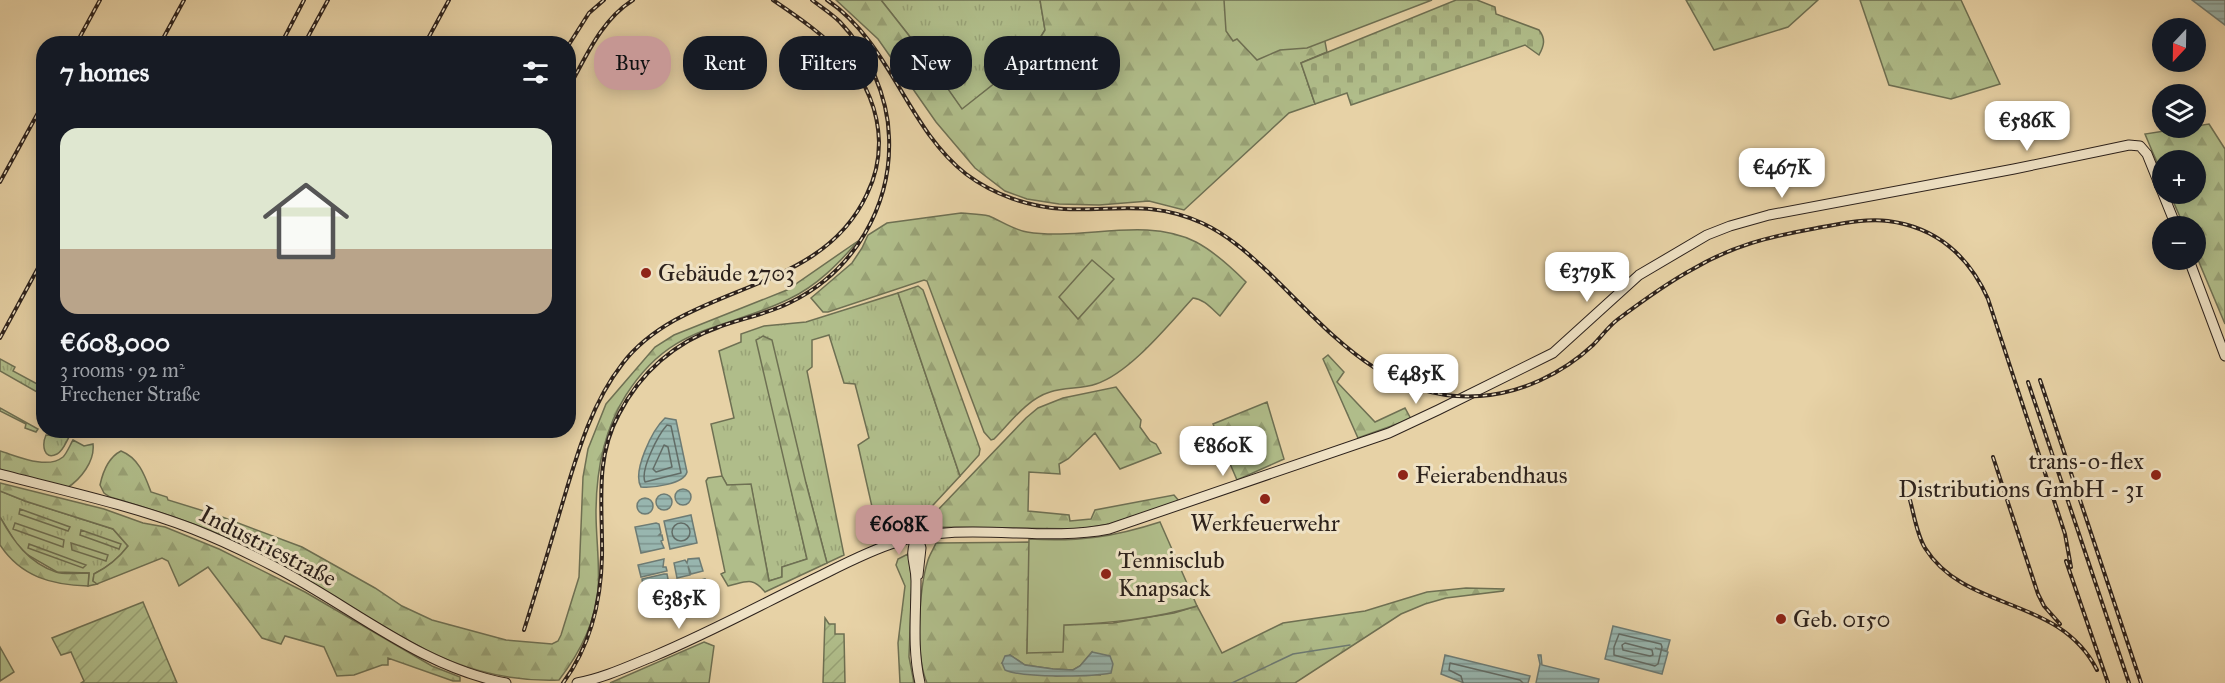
<!DOCTYPE html>
<meta charset="utf-8">
<style>
body{margin:0;font-family:"IM FELL Great Primer",serif;background:#20242c;color:#f1f3f6;height:100vh;display:flex;flex-direction:column;font-size:22px;white-space:nowrap}
*{box-sizing:border-box;margin:0}
p{font-size:20px;color:#9ea1a6}
.icon{flex:none;width:33px;height:33px;fill:none;stroke:currentColor;stroke-width:2;stroke-linecap:round;stroke-linejoin:round}
.map{position:relative;flex:1;overflow:hidden}
.drawer{position:absolute;left:36px;top:36px;width:540px;height:402px;display:flex;flex-direction:column;background:#171b24;border-radius:24px;box-shadow:0 3px 15px #0003}
.drawer>*{flex:none}
.top-card{position:absolute;left:594px;top:36px;width:570px;height:54px;display:flex;gap:12px}
.needle{width:39px;rotate:202deg}
.controls{position:absolute;left:2152px;top:18px;display:grid;gap:12px}
.controls a{display:grid;place-items:center;width:54px;height:54px;border-radius:50%;background:#171b24;box-shadow:0 3px 15px #0003;font-size:30px}
.price{position:absolute;translate:-50% -51px;padding:0 14px;border-radius:12px;background:#fff;color:#222;font-size:20px;line-height:39px;filter:drop-shadow(0 2px 3px #0008)}
.price::after{content:'';position:absolute;left:50%;top:36px;width:18px;height:14px;margin-left:-9px;background:inherit;clip-path:polygon(0 0,100% 0,50% 100%)}
.price.active{background:#c59692;color:#111}
ul{padding:0;list-style:none}
li{display:grid;align-content:center;gap:12px;height:318px;padding:0 24px}
li+li{border-top:2px solid #363941}
li span{display:grid;place-items:center;height:186px;border-radius:18px;color:#555}
li>.icon{margin-inline-start:auto}
span .icon{width:108px;height:108px;fill:#fffc;stroke-width:1}
li b{font-size:26px}
h2{display:flex;justify-content:space-between;align-items:center;height:72px;padding:0 24px;font-size:26px}
.tag{padding:0 21px;border-radius:24px;background:#171b24;box-shadow:0 3px 15px #0003;font-size:21px;line-height:54px}
.tag.active{background:#c59692;color:#111}
.map>svg:first-child{display:block}
</style>
<div class="map">
<svg width="2225" height="683" viewBox="0 0 2225 683">
<defs>
<pattern id="grass-tufts" width="24" height="20" patternUnits="userSpaceOnUse" patternTransform="scale(1.5)"><rect width="24" height="20" fill="#b0bd8a"/><path d="M3 7l-1-3M5 7V3M7 7l1-3M15 17l-1-3M17 17v-4M19 17l1-3" fill="none" stroke="#98a276"/></pattern>
<pattern id="forest-firs" width="22" height="20" patternUnits="userSpaceOnUse" patternTransform="scale(1.5)"><rect width="22" height="20" fill="#b0bd8a"/><path d="M5 1l3.5 6h-7zM16 11l3.5 6h-7z" fill="#98a276"/></pattern>
<pattern id="cemetery-stones" width="16" height="16" patternUnits="userSpaceOnUse" patternTransform="scale(1.5)"><rect width="16" height="16" fill="#b0bd8a"/><path d="M2 7V4a2 2 0 0 1 4 0v3zM10 15v-3a2 2 0 0 1 4 0v3z" fill="#98a276"/></pattern>
<pattern id="garden-furrows" width="10" height="10" patternUnits="userSpaceOnUse" patternTransform="scale(1.5)"><rect width="10" height="10" fill="#b0bd8a"/><path d="M-1 1l2-2M0 10L10 0M9 11l2-2" fill="none" stroke="#98a276"/></pattern>
<pattern id="water-rules" width="6" height="5" patternUnits="userSpaceOnUse" patternTransform="scale(1.5)"><rect width="6" height="5" fill="#98b6af"/><path d="M0 2.5h6" fill="none" stroke="#7c948e"/></pattern>
</defs>
<rect width="100%" height="100%" fill="#e7d2a6"/>
<filter id="stains"><feTurbulence type="fractalNoise" baseFrequency=".00333" numOctaves="4"/><feColorMatrix values="0 0 0 0 .2 0 0 0 0 .09 0 0 0 0 .02 0 0 0 .5 -.17"/></filter>
<radialGradient id="worn" r=".72"><stop offset=".6" stop-color="#630" stop-opacity="0"/><stop offset="1" stop-color="#630" stop-opacity=".3"/></radialGradient>
<path fill="url(#grass-tufts)" stroke="#6e7053" stroke-width="1.5" d="M 881,0 L 1040,0 L 1045,30 L 1029,56 L 962,110 L 922,52 Z
M 898,293 L 960,476 L 909,531 L 880,542 L 858,445 L 869,438 L 855,384 L 844,383 L 829,335 L 812,340 L 812,367 L 807,371 L 844,555 L 827,563 L 806,483 L 791,489 L 807,559 L 782,567 L 782,577 L 769,581 L 751,486 L 727,485 L 722,476 L 711,424 L 734,418 L 719,351 L 741,342 L 741,334 L 764,326 L 806,322 Z
M 0,359 L 15,367 L 13,371 L 41,386 L 37,392 L 0,371 Z
M 0,408 L 38,429 L 36,432 L 25,428 L 26,424 L 0,411 Z
M 46,435 L 69,437 C 66,442 63,451 57,454 C 43,461 42,444 46,435 Z
M 0,491 L 25,501 L 113,529 L 128,546 C 119,559 108,567 94,574 L 93,581 L 97,584 L 88,586 L 89,573 L 57,572 L 26,554 L 16,543 L 0,517 Z"/>
<path fill="url(#forest-firs)" stroke="#6e7053" stroke-width="1.5" fill-rule="evenodd" d="M 836,0 L 881,0 L 922,52 L 962,109 L 1029,56 L 1045,30 L 1040,0 L 1317,0 L 1327,52 L 1301,63 L 1315,104 L 1289,113 L 1184,210 L 1149,201 L 1099,205 L 1059,204 L 1027,199 L 1005,191 L 975,168 L 936,122 L 878,39 Z
M 1686,0 L 1818,0 L 1788,27 L 1714,50 Z
M 1860,0 L 1961,0 L 2000,84 L 1951,99 L 1889,85 Z
M 2209,124 L 2225,149 L 2225,324 L 2196,255 L 2196,226 L 2184,226 L 2170,194 L 2196,194 L 2196,160 L 2163,160 L 2163,177 L 2145,134 Z
M 961,213 C 970,214 980,214 989,216 C 1001,221 1014,230 1027,232 C 1082,241 1144,216 1196,242 C 1215,252 1231,267 1246,282 L 1220,316 C 1212,309 1204,299 1193,298 C 1169,324 1130,373 1096,384 C 1082,389 1065,387 1050,392 C 1027,399 1010,423 994,439 L 991,440 L 984,432 L 927,281 L 924,280 L 828,312 L 823,312 L 811,298 L 852,263 L 862,248 L 868,235 L 887,223 Z
M 858,241 C 839,263 817,286 789,299 C 721,332 672,323 626,395 C 604,430 596,472 596,513 C 596,538 600,564 598,590 C 595,624 579,654 559,680 C 473,683 419,648 349,606 C 316,585 281,565 246,547 C 203,525 157,511 110,497 L 104,493 L 100,485 C 103,471 109,457 121,451 C 139,458 145,476 151,492 L 167,497 L 168,500 L 217,515 L 302,547 L 375,588 L 402,606 L 432,620 L 506,640 L 552,644 L 558,641 L 561,635 L 579,577 L 583,477 L 588,449 L 606,404 L 655,347 L 674,335 L 787,290 Z
M 918,286 L 923,290 L 980,449 L 979,455 L 960,476 L 898,293 Z
M 763,336 L 772,340 L 806,483 L 827,563 L 765,592 C 752,576 746,582 728,586 L 721,574 L 725,572 L 706,481 L 708,478 L 722,476 L 727,485 L 751,484 L 769,581 L 782,577 L 782,567 L 807,559 L 756,340 Z
M 1328,355 L 1344,372 L 1337,382 L 1375,422 L 1405,408 L 1411,419 L 1358,438 L 1323,359 Z
M 1116,387 L 1141,420 L 1140,427 L 1150,441 L 1156,444 L 1161,453 L 1120,469 L 1095,433 L 1068,459 L 1059,464 L 1060,474 L 1029,472 L 1028,511 L 1069,515 L 1070,521 L 1091,519 L 1095,510 L 1174,495 L 1179,501 L 1110,524 L 1081,529 L 939,527 L 933,525 L 935,513 L 1026,418 L 1038,408 L 1063,398 Z
M 1267,402 L 1284,459 L 1237,480 L 1213,424 Z
M 73,440 L 84,446 L 93,444 C 95,461 81,479 67,488 L 0,471 L 0,451 C 17,456 47,470 63,457 C 67,453 70,445 73,440 Z
M 0,483 L 104,509 L 143,523 L 165,527 L 219,549 L 305,592 L 432,666 L 460,677 L 460,681 L 453,681 L 388,658 L 388,665 L 382,665 L 354,675 L 337,676 L 324,647 L 285,636 L 281,644 L 262,638 L 208,567 L 179,586 L 168,561 L 162,558 L 97,584 L 93,581 L 94,574 C 108,567 118,559 128,546 L 113,529 L 25,501 L 0,491 Z
M 20,509 L 70,527 L 68,531 L 19,514 Z
M 0,517 C 13,541 29,563 56,572 C 65,575 79,573 89,573 L 88,586 C 52,585 21,577 0,545 Z
M 15,523 L 64,540 L 63,547 L 13,529 Z
M 81,530 L 121,544 L 119,549 L 80,535 Z
M 1030,542 L 1027,653 L 1064,625 L 1113,623 L 1174,613 L 1197,606 L 1222,653 L 1283,623 L 1365,611 L 1427,592 L 1466,588 L 1504,589 L 1503,591 L 1446,598 L 1425,604 L 1401,614 L 1295,683 L 927,683 C 915,656 919,588 928,560 C 930,554 934,548 936,543 ZM 1092,652 L 1100,675 L 1086,674 L 1056,676 L 1002,663 L 1010,655 L 1025,665 L 1053,669 L 1073,670 L 1080,666 Z
M 71,543 L 108,555 L 106,561 L 72,550 Z
M 29,544 L 86,565 L 83,568 L 28,548 Z
M 908,554 L 912,580 L 909,657 L 914,683 L 900,683 L 898,643 L 905,586 L 896,565 L 898,559 Z
M 704,642 L 714,646 L 709,683 L 610,683 Z"/>
<path fill="url(#cemetery-stones)" stroke="#6e7053" stroke-width="1.5" d="M 1456,0 L 1477,0 L 1495,7 L 1496,14 L 1539,30 C 1546,39 1544,46 1539,55 L 1525,45 L 1351,105 L 1347,93 L 1315,104 L 1301,63 Z"/>
<path fill="#b0bd8a" stroke="#6e7053" stroke-width="1.5" d="M 1224,0 L 1432,0 L 1307,48 L 1280,50 L 1257,60 L 1237,39 L 1233,41 L 1226,31 Z
M 1092,260 L 1114,279 L 1078,319 L 1059,297 Z
M 1160,522 L 1197,606 C 1154,619 1109,623 1064,625 L 1063,652 L 1027,653 L 1029,539 C 1078,542 1114,537 1160,522 Z
M 0,647 L 14,672 L 0,681 Z"/>
<path fill="url(#garden-furrows)" stroke="#6e7053" stroke-width="1.5" d="M 143,602 L 177,683 L 81,683 L 84,681 L 71,652 L 61,655 L 52,638 Z
M 825,618 L 829,624 L 835,624 L 835,634 L 844,634 L 845,683 L 823,683 Z"/>
<path fill="url(#water-rules)" stroke="#6d7b74" stroke-width="1.5" d="M 2192,0 L 2225,0 L 2225,25 Z
M 665,418 L 676,420 L 687,472 C 684,484 653,488 641,487 C 632,472 652,430 665,418 Z
M675 497a8 8 0 1 1 16 0a8 8 0 1 1-16 0Z
M656 502a8 8 0 1 1 16 0a8 8 0 1 1-16 0Z
M637 506a8 8 0 1 1 16 0a8 8 0 1 1-16 0Z
M 691,515 L 697,543 L 670,549 L 664,521 Z
M 656,523 L 659,524 L 661,533 L 659,535 L 662,535 L 663,540 L 661,541 L 664,548 L 641,553 L 635,527 Z
M 699,558 L 703,571 L 691,574 L 688,566 L 690,575 L 677,578 L 674,563 L 685,560 L 687,563 L 688,559 Z
M 664,559 L 663,567 L 666,567 L 667,571 L 641,577 L 638,565 Z
M 664,574 L 667,574 L 669,584 L 644,592 L 642,579 Z
M 705,579 L 708,593 L 681,600 L 678,585 L 691,582 L 692,584 L 694,582 Z
M 1613,626 L 1670,640 L 1667,651 L 1655,648 L 1668,652 L 1662,674 L 1605,659 Z
M 1092,652 L 1110,656 L 1113,664 L 1111,673 C 1091,677 1023,678 1005,670 L 1002,663 L 1005,656 L 1010,655 L 1025,665 L 1053,669 L 1073,670 L 1080,666 Z
M 1445,655 L 1530,676 L 1528,683 L 1464,683 L 1441,674 Z
M 1538,655 L 1541,655 L 1542,665 L 1599,679 L 1598,683 L 1536,683 L 1540,664 Z"/>
<g fill="none" stroke-linecap="round" stroke-linejoin="round">
<path stroke="#626c66" stroke-width="1.5" d="M 667,425 L 671,426 L 681,473 L 645,482 C 640,470 658,435 667,425 Z
M 664,445 L 668,447 L 672,467 L 656,472 L 653,469 Z
M672 532a9 9 0 1 1 18 0a9 9 0 1 1-18 0Z
M 1619,634 L 1661,644 L 1662,647 L 1658,664 L 1655,666 L 1614,655 L 1614,647 Z
M 1625,643 L 1652,650 L 1653,655 L 1650,656 L 1623,650 L 1622,645 Z
M 1463,683 L 1461,676 L 1449,670 L 1450,663 L 1520,680 L 1523,683"/>
<path stroke="#6d7b74" stroke-width="1.5" d="M 1232,683 L 1293,654 L 1350,645"/>
<g stroke="#2d221c" stroke-width="11">
<path id="secondary" d="M 2189,260 L 2225,356
M 0,474 C 65,491 130,505 193,529 C 221,540 248,553 275,567 C 351,606 420,667 506,683
M 917,536 C 908,558 916,561 916,581 C 916,616 912,648 920,683
M 917,536 L 921,548 L 918,575
M 577,683 C 604,678 629,666 654,656 C 711,632 766,602 822,575 C 846,563 871,550 897,542 C 966,520 1039,543 1109,529 L 1389,433 L 1438,410 L 1553,353 L 1639,275 L 1707,235 L 1730,226 L 1769,215 L 2014,169 L 2129,145 L 2140,146 L 2147,154 L 2176,226"/>
</g>
<use href="#secondary" stroke="#efe2c5" stroke-width="9"/>
<g stroke="#2d221c" stroke-width="4">
<path id="rail" d="M 827,0 C 891,43 906,127 966,174 C 994,195 1029,207 1064,209 C 1115,211 1152,200 1202,223 C 1228,235 1249,254 1269,273 C 1330,332 1386,403 1480,396 C 1521,393 1562,374 1593,345 C 1601,337 1608,327 1617,320 C 1641,302 1667,283 1693,269 C 1732,246 1768,237 1812,229 C 1836,225 1863,218 1888,221 C 1936,227 1969,256 1988,299 L 2065,534 L 2071,567
M 76,44 L 100,0
M 160,44 L 184,0
M 281,44 L 304,0
M 304,44 L 328,0
M 425,44 L 449,0
M 568,46 L 589,13 L 604,0
M 568,89 C 586,57 601,20 633,0
M 0,182 L 44,102
M 0,338 L 44,257
M 2040,380 L 2141,683
M 2028,382 L 2129,683
M 1993,457 L 2038,594 L 2044,606 L 2060,624
M 1910,500 C 1914,515 1917,535 1925,548 C 1966,613 2059,595 2097,670
M 2066,561 L 2108,683
M 524,630 C 537,589 549,549 561,508 C 576,458 590,405 623,363 C 686,282 820,296 867,194 C 875,178 879,160 879,142 C 877,72 826,36 773,0
M 563,683 C 591,645 601,602 602,556 C 603,507 594,460 619,414 C 640,373 675,342 719,327 C 743,318 768,314 791,302 C 854,271 892,206 889,137 C 888,97 868,51 840,22 C 832,14 821,7 812,0"/>
</g>
<use href="#rail" stroke="#efe2c5" stroke-width="1.5" stroke-dasharray="4.5" stroke-linecap="butt"/>
</g>
<g fill="#8f2418" stroke="#efe2c5" stroke-width="2">
<circle cx="646" cy="273" r="6"/>
<circle cx="1403" cy="475" r="6"/>
<circle cx="2156" cy="475" r="6"/>
<circle cx="1265" cy="499" r="6"/>
<circle cx="1106" cy="574" r="6"/>
<circle cx="1781" cy="619" r="6"/>
</g>
<g text-anchor="middle" dominant-baseline="central" stroke-width="6" stroke-linejoin="round" paint-order="stroke">
<g font-size="24" fill="#2d221c" stroke="#efe2c5" text-anchor="start">
<text x="658" y="273">Gebäude 2703</text>
<text x="2144" y="461" text-anchor="end">trans-o-flex<tspan x="2144" dy="28">Distributions GmbH - 31</tspan></text>
<text x="1415" y="475">Feierabendhaus</text>
<text x="1265" y="523" text-anchor="middle">Werkfeuerwehr</text>
<text x="1118" y="560">Tennisclub<tspan x="1118" dy="28">Knapsack</tspan></text>
<text x="1793" y="619">Geb. 0150</text>
</g>
<g font-size="24" fill="#2d221c" stroke="#efe2c5">
<text transform="translate(268 546) rotate(27)">Industriestraße</text>
</g>
</g>
<rect width="100%" height="100%" filter="url(#stains)"/>
<rect width="100%" height="100%" fill="url(#worn)"/>
</svg>
<div class="controls">
<a><svg class="needle" viewBox="-14 -14 28 28"><path d="M0-13l5 13h-10z" fill="#e53935"/><path d="M0 13l5-13h-10z" fill="#9ea1a6"/></svg></a>
<a><svg class="icon" aria-label="layers" viewBox="0 0 24 24"><path d="M12 4l9 5-9 5-9-5zM3 14l9 5 9-5"/></svg></a>
<a>+</a>
<a>−</a>
</div>
<b class="price" style="left:2027px;top:152px">€586K</b>
<b class="price" style="left:1782px;top:199px">€467K</b>
<b class="price" style="left:1587px;top:303px">€379K</b>
<b class="price" style="left:1416px;top:405px">€485K</b>
<b class="price" style="left:1223px;top:477px">€860K</b>
<b class="price active" style="left:899px;top:556px">€608K</b>
<b class="price" style="left:679px;top:630px">€385K</b>
<div class="top-card">
<a class="tag active">Buy</a>
<a class="tag">Rent</a>
<a class="tag">Filters</a>
<a class="tag">New</a>
<a class="tag">Apartment</a>
</div>
<section class="drawer">
<h2>7 homes<svg class="icon" aria-label="filters" viewBox="0 0 24 24"><path d="M4 7h16M4 17h16"/><circle cx="9" cy="7" r="2"/><circle cx="15" cy="17" r="2"/></svg></h2>
<ul>
<li><span style="background:linear-gradient(#dfe7d0 65%,#b9a48a 0)"><svg class="icon" aria-label="home" viewBox="0 0 24 24"><path d="M3 11l9-7 9 7M6 9v11h12V9"/></svg></span><div><b>€608,000</b><p>3 rooms · 92 m²</p><p>Frechener Straße</p></div></li>
</ul>
</section>
</div>
